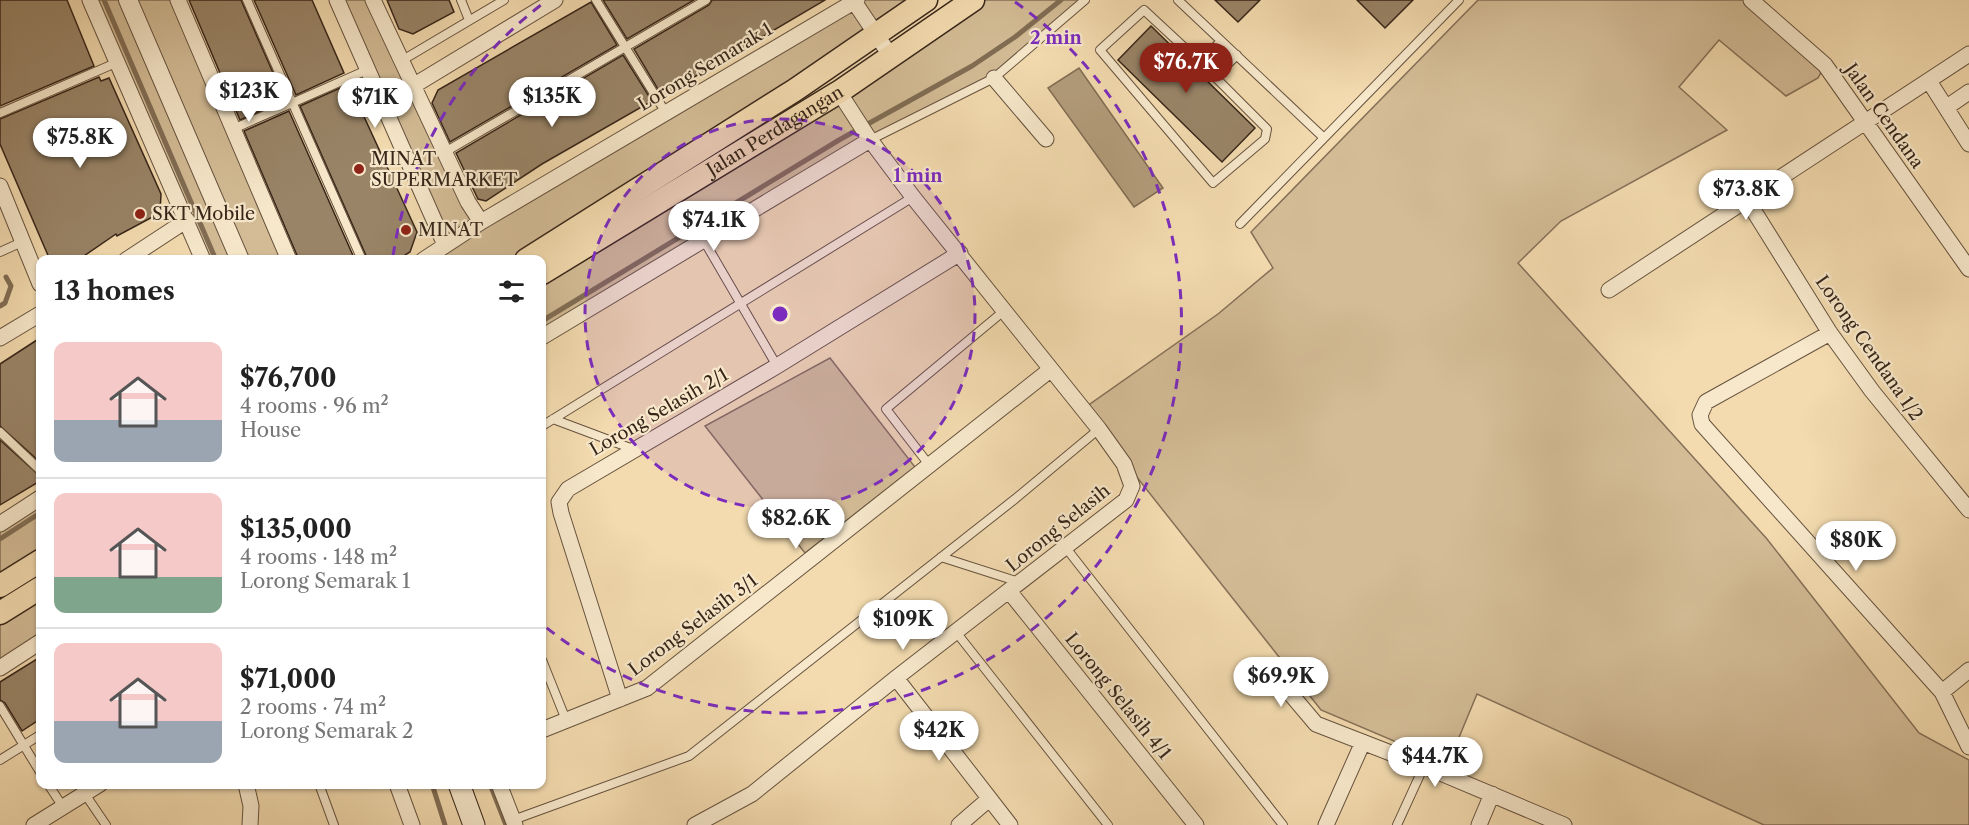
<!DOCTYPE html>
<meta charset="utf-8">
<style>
body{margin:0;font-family:"Libre Caslon Text",serif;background:#f2f2f2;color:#222;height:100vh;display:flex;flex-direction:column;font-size:22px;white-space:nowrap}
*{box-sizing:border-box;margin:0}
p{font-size:20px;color:#767676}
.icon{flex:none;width:33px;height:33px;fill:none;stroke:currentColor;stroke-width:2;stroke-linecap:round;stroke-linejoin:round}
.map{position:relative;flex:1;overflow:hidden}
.panel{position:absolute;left:36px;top:255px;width:510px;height:534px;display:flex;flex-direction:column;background:#fff;border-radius:12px;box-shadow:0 2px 4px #0004}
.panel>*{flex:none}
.price{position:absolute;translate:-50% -51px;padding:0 14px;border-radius:21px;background:#fff;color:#222;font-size:20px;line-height:39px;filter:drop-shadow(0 2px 3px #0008)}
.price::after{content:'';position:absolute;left:50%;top:36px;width:18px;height:14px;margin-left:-9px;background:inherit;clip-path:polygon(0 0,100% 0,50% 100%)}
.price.on{background:#8f2418;color:#fff}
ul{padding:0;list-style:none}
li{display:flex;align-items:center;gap:18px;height:150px;padding:0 18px}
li+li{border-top:2px solid #e0e0e0}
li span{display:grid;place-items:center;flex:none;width:168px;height:120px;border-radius:12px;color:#555}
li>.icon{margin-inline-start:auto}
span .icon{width:72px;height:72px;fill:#fffc;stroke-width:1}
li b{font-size:26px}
h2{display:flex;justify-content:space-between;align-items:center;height:72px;padding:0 18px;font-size:26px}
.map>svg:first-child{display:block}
</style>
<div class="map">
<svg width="1969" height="825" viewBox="0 0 1969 825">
<rect width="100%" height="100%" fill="#f3dbaf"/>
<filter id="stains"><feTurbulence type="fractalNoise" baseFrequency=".00333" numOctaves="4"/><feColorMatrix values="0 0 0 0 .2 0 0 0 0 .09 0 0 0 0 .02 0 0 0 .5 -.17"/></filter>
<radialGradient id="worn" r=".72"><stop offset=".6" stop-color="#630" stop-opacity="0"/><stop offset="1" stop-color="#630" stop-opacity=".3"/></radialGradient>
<path fill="#d3bc96" stroke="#857058" stroke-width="1.5" d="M 90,0 L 125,0 L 237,259 L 203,259 Z
M 128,0 L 178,0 L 289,259 L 240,259 Z
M 337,0 L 373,0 L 481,222 L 857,0 L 926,0 L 525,260 L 423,259 L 444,246 Z
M 970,0 L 1085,0 L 994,78 L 868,137 L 542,337 L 542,273 Z
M 1478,0 L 1751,0 L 1825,65 L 1818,78 L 1786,96 L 1719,40 L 1679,87 L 1727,130 L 1561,221 L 1518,263 L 1767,539 L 1919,733 L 1969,760 L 1969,825 L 1764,825 L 1477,694 L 1448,764 L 1321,710 L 1083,409 L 1218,314 L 1273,268 L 1251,232 Z
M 830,358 L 915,467 L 805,553 L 705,426 Z
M 40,498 L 40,561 L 0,586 L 0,522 Z
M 40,588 L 40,642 L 0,668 L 0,613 Z"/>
<path fill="#b39d7c" stroke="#816d54" stroke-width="1.5" d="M 1079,68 L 1163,188 L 1134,207 L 1048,88 Z"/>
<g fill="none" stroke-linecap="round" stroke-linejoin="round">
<path stroke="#816d54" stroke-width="5" d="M 104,0 L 216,260
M 0,306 L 5,303 L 11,286 L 6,277
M 542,321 L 839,140 L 972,66 L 1015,37 L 1061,0
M 0,539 L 40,513
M 432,784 L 445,825
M 490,784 L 506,825"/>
</g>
<path fill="#998467" stroke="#372519" stroke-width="1.5" d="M 0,0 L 67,0 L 94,66 L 0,106 Z
M 189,0 L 241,0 L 285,100 L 240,120 Z
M 254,0 L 312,0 L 344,73 L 296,95 Z
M 387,0 L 449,0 L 454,12 L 413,34 L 399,29 Z
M 603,0 L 694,0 L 627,39 Z
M 712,0 L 825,0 L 662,96 L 634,49 L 709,5 Z
M 1215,0 L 1260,0 L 1238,22 Z
M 1357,0 L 1413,0 L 1385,28 Z
M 591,2 L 617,45 L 450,142 L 432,103 L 438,90 Z
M 1151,26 L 1255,128 L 1222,162 L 1118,60 Z
M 623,55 L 652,101 L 542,164 L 486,201 L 478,199 L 456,153 Z
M 99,77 L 101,81 L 109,78 L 161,194 L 160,213 L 117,236 L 116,234 L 78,260 L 50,260 L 0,144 L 0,119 Z
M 349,84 L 417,232 L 410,252 L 397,260 L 368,260 L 300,106 Z
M 289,111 L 355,260 L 299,260 L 244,131 Z
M 40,338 L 40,462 L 0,426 L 0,364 Z
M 0,440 L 40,476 L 40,481 L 0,505 Z
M 40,657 L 40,719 L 22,731 L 5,703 L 0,700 L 0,682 Z"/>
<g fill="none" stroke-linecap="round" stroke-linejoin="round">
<g stroke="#66523e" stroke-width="10">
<path id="service" d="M 247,0 L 362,260
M 461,0 L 469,20
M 596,0 L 666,113
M 1178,0 L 1324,138
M 1221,41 L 1200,62 L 1144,10 L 1100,50 L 1213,183 L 1265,139 L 1267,129 L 1215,77 L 1237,55
M 401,61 L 504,0
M 1200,62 L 1215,77
M 0,113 L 118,62
M 233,129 L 367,70
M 870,140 L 994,78 L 1085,0
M 445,152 L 706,0
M 1240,224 L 1459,0
M 703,239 L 777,366
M 0,252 L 22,242
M 553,419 L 633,449
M 542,426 L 913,197
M 0,432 L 40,470
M 930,466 L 886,409 L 1005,310
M 1066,548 L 1283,825
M 941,557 L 1019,582
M 956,632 L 1108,825
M 542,660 L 566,720
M 0,706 L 40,772
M 0,760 L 40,735
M 48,784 L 63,807
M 319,784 L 334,825
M 85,794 L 106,825
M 513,820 L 689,756 L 1015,499 L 1099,429
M 1397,825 L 1424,766"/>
</g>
<g stroke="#66523e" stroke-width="17">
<path id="minor" d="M 90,0 L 203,260
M 178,0 L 289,260
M 337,0 L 445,245
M 373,0 L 468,202 L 481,222
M 853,0 L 892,58
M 1751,0 L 1825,65 L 1969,269
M 994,78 L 1046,139
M 1929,81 L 1969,144
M 413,86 L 555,0
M 1947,107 L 1969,92
M 0,186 L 40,284
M 1747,200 L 1830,333 L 1872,391 L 1969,510
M 126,260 L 187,220
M 423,260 L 481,222 L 857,0
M 1609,290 L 1969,54
M 1830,333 L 1706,402 L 1700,415 L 1702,424 L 1942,692 L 1969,747
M 542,337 L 870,140
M 0,338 L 40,314
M 0,524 L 40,498
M 1009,591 L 1196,825
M 0,668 L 40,642
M 1272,672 L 1316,724 L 1424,766 L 1564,825
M 896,678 L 1010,825
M 1942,692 L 1969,670
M 620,699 L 561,513 L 559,502 L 568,489 L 777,366 L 960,253
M 542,730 L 647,688 L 1050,370
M 246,784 L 251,806 L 250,825
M 397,784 L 412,825
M 499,784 L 515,825
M 34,825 L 100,784
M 695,825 L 752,794 L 896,678 L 1126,500 L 1132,486 L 1124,464 L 1099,429 L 913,197 L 868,137 L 839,92
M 959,825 L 989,799
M 1326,825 L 1363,742
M 1479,825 L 1492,794"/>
</g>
<g stroke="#66523e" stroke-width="20">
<path id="tertiary" d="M 128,0 L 240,260"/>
</g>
<g stroke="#372519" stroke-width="23">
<path id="secondary" d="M 459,784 L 474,825"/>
</g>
<g stroke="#372519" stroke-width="25">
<g id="primary">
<path d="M 526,260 L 795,90 L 926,0"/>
<path id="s1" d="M 542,273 L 839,92 L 973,0"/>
<path d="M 0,586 L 40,561"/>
<path d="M 0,613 L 40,588"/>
</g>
</g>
<use href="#service" stroke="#f7e8cb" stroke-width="8"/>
<use href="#minor" stroke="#f7e8cb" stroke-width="15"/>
<use href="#tertiary" stroke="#f7e8cb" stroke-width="18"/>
<use href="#secondary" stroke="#f7e8cb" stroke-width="21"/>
<use href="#primary" stroke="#f3dbaf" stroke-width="22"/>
</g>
<circle cx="780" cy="314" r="195" fill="#7b2cbf" fill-opacity=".12"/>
<g fill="none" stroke="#7b2cbf" stroke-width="3" stroke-dasharray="10 8">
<circle cx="780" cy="314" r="195"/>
<path d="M393 256A391 391 0 0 1 545 2M1015 2A391 391 0 1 1 542 624"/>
</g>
<g fill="#8f2418" stroke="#f7e8cb" stroke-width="2">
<circle cx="359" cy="169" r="6"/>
<circle cx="140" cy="214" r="6"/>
<circle cx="406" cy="230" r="6"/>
</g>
<g text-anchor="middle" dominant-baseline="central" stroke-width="4.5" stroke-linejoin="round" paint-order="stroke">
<g font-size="18" fill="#372519" stroke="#f7e8cb">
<text transform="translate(705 67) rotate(-31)">Lorong Semarak 1</text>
<text transform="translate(1884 116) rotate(55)">Jalan Cendana</text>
<text stroke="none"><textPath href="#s1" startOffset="273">Jalan Perdagangan</textPath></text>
<text transform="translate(1869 348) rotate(55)">Lorong Cendana 1/2</text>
<text transform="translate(659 412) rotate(-30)">Lorong Selasih 2/1</text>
<text transform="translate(1058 528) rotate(-39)">Lorong Selasih</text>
<text transform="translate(693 625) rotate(-37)">Lorong Selasih 3/1</text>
<text transform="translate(1118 696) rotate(51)">Lorong Selasih 4/1</text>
</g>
<g font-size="18" fill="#372519" stroke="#f7e8cb" text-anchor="start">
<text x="371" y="159">MINAT<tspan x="371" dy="21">SUPERMARKET</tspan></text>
<text x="152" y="214">SKT Mobile</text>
<text x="418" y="230">MINAT</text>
</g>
</g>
<circle cx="780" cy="314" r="9" fill="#7b2cbf" stroke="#f7e8cb" stroke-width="3"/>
<g font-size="18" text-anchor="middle" font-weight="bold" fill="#7b2cbf" stroke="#f7e8cb" stroke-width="4.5" stroke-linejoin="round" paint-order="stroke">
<text x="1056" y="44">2 min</text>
<text x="918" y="182">1 min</text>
</g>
<rect width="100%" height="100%" filter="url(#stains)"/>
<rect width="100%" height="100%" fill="url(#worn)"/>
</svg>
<b class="price on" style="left:1186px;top:94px">$76.7K</b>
<b class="price" style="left:249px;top:123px">$123K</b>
<b class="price" style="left:552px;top:128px">$135K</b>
<b class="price" style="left:375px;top:129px">$71K</b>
<b class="price" style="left:80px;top:169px">$75.8K</b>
<b class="price" style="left:1746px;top:221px">$73.8K</b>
<b class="price" style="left:714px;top:252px">$74.1K</b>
<b class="price" style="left:796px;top:550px">$82.6K</b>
<b class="price" style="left:1856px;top:572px">$80K</b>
<b class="price" style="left:903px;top:651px">$109K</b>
<b class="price" style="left:1281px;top:708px">$69.9K</b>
<b class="price" style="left:939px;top:762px">$42K</b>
<b class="price" style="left:1435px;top:788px">$44.7K</b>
<section class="panel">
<h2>13 homes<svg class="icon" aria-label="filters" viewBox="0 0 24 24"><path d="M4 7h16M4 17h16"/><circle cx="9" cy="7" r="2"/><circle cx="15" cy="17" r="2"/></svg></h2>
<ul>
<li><span style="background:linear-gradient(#f6c9c9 65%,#9aa5b1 0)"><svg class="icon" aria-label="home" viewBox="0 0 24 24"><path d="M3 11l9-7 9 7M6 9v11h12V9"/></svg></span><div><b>$76,700</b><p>4 rooms · 96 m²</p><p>House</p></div></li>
<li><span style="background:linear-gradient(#f6c9c9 70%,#7fa58c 0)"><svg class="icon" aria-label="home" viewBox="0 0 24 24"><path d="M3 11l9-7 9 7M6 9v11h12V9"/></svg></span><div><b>$135,000</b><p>4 rooms · 148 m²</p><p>Lorong Semarak 1</p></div></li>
<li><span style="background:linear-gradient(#f6c9c9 65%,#9aa5b1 0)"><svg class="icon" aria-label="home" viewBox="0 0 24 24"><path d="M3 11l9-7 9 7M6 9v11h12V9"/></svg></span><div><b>$71,000</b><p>2 rooms · 74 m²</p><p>Lorong Semarak 2</p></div></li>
</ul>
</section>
</div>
